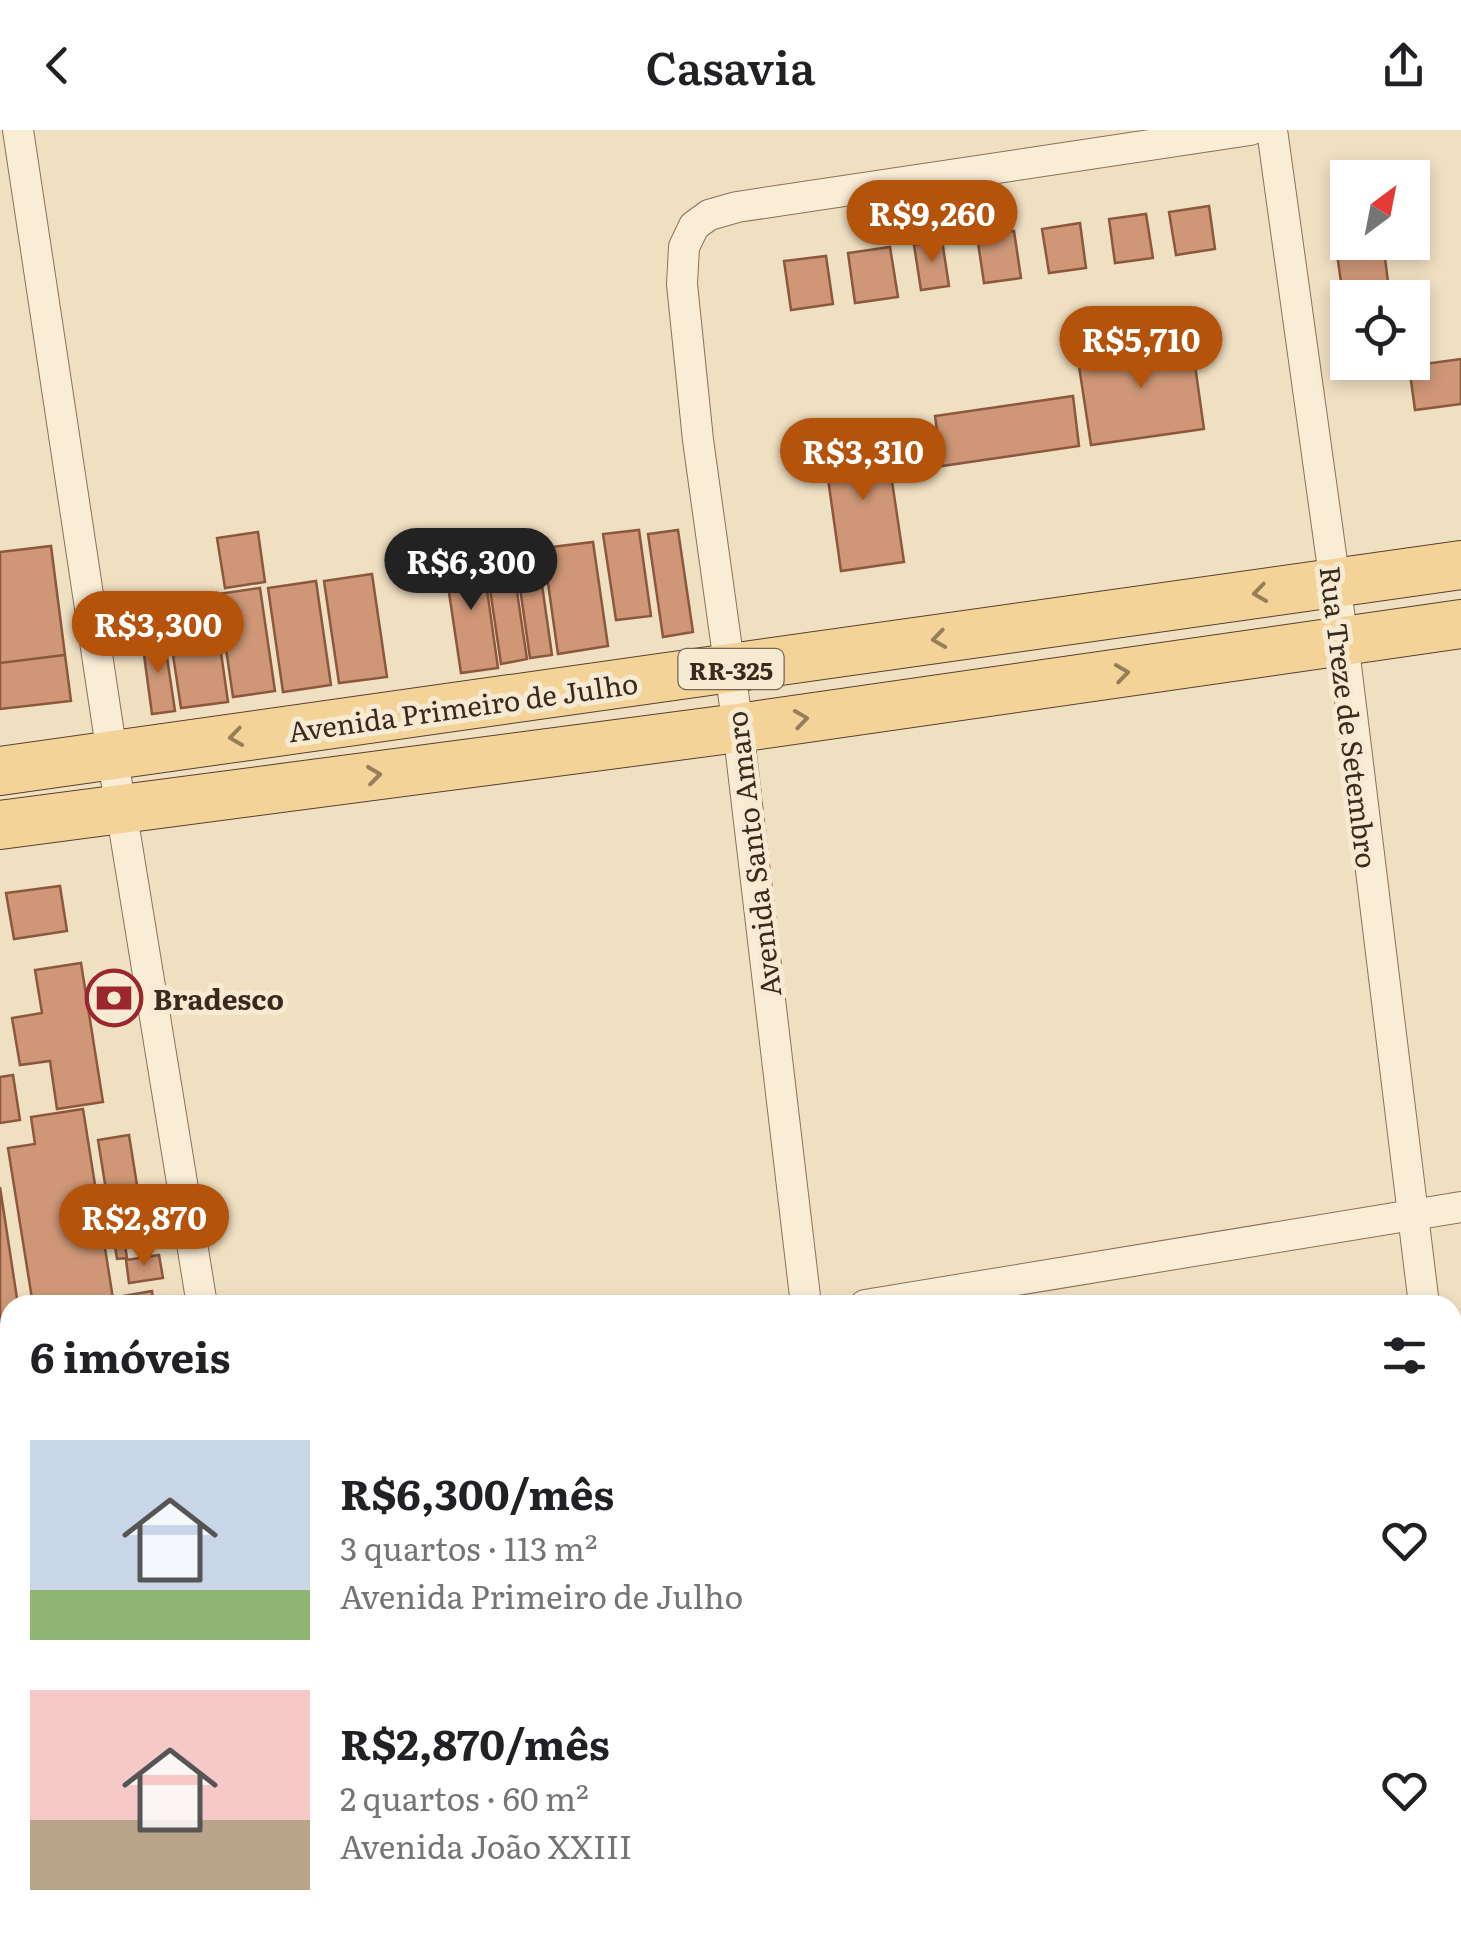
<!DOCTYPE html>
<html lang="pt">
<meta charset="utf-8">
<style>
body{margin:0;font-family:Literata,serif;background:#f6f6f6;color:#202124;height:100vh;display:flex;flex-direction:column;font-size:38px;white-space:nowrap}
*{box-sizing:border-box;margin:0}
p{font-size:32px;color:#757577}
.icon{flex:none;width:55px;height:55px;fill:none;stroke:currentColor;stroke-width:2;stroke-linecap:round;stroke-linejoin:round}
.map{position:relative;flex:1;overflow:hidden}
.drawer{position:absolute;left:0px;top:1165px;width:1462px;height:642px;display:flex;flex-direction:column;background:#fff;border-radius:30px 30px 0 0;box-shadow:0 5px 15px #0003}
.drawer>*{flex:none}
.needle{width:65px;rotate:32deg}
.fabs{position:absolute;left:1330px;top:30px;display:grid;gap:20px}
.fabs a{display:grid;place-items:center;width:100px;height:100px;border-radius:0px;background:#fff;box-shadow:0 5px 15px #0003;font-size:50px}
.price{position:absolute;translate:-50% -85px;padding:0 22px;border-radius:35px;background:#b45309;color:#fff;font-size:32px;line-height:65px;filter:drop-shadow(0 2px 5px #0008)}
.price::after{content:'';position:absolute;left:50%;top:60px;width:30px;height:22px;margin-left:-15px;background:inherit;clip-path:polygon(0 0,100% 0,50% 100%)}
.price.selected{background:#222;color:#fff}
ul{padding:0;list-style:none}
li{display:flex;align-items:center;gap:30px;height:250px;padding:0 30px}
li span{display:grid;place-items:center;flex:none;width:280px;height:200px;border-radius:0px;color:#555}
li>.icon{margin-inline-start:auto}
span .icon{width:120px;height:120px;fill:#fffc;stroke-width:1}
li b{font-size:42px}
h2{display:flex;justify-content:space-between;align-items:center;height:120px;padding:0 30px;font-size:42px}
header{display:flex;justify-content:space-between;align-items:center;height:130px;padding:0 30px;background:#fff;font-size:45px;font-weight:600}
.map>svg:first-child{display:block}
</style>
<header><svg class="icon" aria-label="back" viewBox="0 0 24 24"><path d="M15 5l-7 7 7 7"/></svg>Casavia<svg class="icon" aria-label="share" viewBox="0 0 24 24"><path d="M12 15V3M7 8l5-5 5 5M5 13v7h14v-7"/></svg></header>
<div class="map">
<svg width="1461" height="1806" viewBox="0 0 1461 1806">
<rect width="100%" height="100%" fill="#f0e0c2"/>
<path fill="#cbce96" d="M 10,1344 L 10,1798 L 234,1798 L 235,1802 L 206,1806 L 0,1806 L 0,1345 Z"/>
<path fill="#cf9777" stroke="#8b583e" stroke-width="2.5" d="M 1209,76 L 1215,119 L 1176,125 L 1169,82 Z
M 1146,84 L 1153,128 L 1115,133 L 1109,89 Z
M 1080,93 L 1086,138 L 1049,143 L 1042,99 Z
M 1348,100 L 1348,112 L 1383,112 L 1390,168 L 1348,168 L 1345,181 L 1334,102 Z
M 1014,101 L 1021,148 L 984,153 L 977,106 Z
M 942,110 L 949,156 L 921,160 L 914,115 Z
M 890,117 L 898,167 L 855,173 L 848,123 Z
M 826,126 L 833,174 L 791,180 L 784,131 Z
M 1191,207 L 1204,299 L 1091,315 L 1077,223 Z
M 1461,229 L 1461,274 L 1415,280 L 1409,236 Z
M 1073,266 L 1079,316 L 942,336 L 935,286 Z
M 885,304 L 904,432 L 841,441 L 823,313 Z
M 639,400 L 651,486 L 616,490 L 603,404 Z
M 678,400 L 693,502 L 663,507 L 648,404 Z
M 258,402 L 265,452 L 225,458 L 217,408 Z
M 593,412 L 608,516 L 558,524 L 543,418 Z
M 51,416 L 65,525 L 0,533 L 0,422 Z
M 537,420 L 552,525 L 530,528 L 515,423 Z
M 511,421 L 527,529 L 501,534 L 485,425 Z
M 482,424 L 498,538 L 461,543 L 444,429 Z
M 372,444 L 387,547 L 339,553 L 324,451 Z
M 316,451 L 331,555 L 283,562 L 268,458 Z
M 260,458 L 275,561 L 233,567 L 218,464 Z
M 213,466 L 228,572 L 181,578 L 165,472 Z
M 164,507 L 175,581 L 152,584 L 142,510 Z
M 65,525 L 71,571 L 0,579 L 0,533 Z
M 60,756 L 67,801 L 14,809 L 6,763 Z
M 81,833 L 103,972 L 57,979 L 50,931 L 20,935 L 12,888 L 42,883 L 35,840 Z
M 13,945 L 20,990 L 0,993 L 0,947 Z
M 83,979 L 114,1175 L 33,1175 L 8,1018 L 35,1014 L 31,987 Z
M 129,1005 L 144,1099 L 123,1102 L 127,1128 L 117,1129 L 98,1010 Z
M 0,1057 L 18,1175 L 10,1175 L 10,1243 L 0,1245 Z
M 159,1125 L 163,1148 L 129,1153 L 126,1130 Z
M 152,1161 L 154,1175 L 125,1175 L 123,1166 Z
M 10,1434 L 10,1460 L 0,1461 L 0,1436 Z
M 0,1648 L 10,1652 L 10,1798 L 172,1798 L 160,1798 L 159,1806 L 0,1806 L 0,1794 L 8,1786 L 0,1779 L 0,1683 L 8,1681 Z
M 342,1798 L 415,1798 L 416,1806 L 343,1806 Z"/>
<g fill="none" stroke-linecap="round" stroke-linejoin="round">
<g stroke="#8a7059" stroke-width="32">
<path id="street" d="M 18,0 L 112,624 L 202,1175
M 1272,0 L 1343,511 L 1424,1175
M 806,1175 L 738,598 L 698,310 L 682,154 L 684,117 L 694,96 L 709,85 L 737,77 L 1250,0
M 865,1175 L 1461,1077
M 0,1290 L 10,1288
M 1452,1376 L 1461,1435
M 1452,1691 L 1461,1690
M 305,1798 L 306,1806
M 900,1798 L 902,1806
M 587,1806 L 648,1798"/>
</g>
<g stroke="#583f2d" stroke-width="50">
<path id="primary" d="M 0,641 L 1461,435
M 0,695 L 738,598 L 1461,494"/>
</g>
<use href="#street" stroke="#faedd6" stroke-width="30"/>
<use href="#primary" stroke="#f4d399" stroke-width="48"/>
</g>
<defs><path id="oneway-chevron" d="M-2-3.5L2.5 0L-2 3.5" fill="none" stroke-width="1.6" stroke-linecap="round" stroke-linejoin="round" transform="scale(2.5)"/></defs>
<g stroke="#977e5b">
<use href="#oneway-chevron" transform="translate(1260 463) rotate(172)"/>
<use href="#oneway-chevron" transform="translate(939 509) rotate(172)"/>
<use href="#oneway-chevron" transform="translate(1122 543) rotate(-8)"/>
<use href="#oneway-chevron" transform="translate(801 589) rotate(-8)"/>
<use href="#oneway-chevron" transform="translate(236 607) rotate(172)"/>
<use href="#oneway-chevron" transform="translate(374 645) rotate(-7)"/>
</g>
<defs>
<g id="bank-ring" transform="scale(2.875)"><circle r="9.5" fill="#f7ead2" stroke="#9c262e" stroke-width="1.5"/><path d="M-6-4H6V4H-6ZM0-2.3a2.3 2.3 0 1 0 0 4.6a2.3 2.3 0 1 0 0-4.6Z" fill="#9c262e"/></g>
</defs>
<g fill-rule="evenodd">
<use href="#bank-ring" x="114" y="868"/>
</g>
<g text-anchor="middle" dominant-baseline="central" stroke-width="10" stroke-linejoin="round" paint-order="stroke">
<rect fill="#f7ead2" stroke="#736453" stroke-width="2.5" x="678.5" y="519" width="105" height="40" rx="8"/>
<g font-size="25" font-weight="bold" fill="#3a2a1d">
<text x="731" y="539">RR-325</text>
</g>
<g font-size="28" fill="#3a2a1d" stroke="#f7ead2">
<text transform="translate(463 576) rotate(-8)">Avenida Primeiro de Julho</text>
<text transform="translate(1350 587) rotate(83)">Rua Treze de Setembro</text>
<text transform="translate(752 724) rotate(-97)">Avenida Santo Amaro</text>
</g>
<g font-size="28" font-weight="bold" fill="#3a2a1d" stroke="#f7ead2" text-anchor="start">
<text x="153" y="868">Bradesco</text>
</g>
</g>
</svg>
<div class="fabs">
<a><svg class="needle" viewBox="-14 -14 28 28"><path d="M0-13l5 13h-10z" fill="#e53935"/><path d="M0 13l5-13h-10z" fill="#757577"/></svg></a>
<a><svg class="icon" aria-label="locate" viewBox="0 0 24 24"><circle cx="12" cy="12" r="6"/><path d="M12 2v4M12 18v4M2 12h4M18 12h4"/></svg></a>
</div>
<b class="price" style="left:932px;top:135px">R$9,260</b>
<b class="price" style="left:1141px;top:261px">R$5,710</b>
<b class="price" style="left:863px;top:373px">R$3,310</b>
<b class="price selected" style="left:471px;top:483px">R$6,300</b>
<b class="price" style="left:158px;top:546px">R$3,300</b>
<b class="price" style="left:144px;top:1139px">R$2,870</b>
<section class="drawer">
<h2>6 imóveis<svg class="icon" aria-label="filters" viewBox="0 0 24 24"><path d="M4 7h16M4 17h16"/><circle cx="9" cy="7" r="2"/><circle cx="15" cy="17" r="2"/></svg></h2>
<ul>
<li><span style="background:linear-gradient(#c9d6e8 75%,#8fb573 0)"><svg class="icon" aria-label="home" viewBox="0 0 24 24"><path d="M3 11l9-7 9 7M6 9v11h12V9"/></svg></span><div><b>R$6,300/mês</b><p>3 quartos · 113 m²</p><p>Avenida Primeiro de Julho</p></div><svg class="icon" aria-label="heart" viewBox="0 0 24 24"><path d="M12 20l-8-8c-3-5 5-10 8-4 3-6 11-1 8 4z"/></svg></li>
<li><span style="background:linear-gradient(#f6c9c9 65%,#b9a48a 0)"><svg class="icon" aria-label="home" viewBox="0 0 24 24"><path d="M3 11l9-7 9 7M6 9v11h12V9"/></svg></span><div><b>R$2,870/mês</b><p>2 quartos · 60 m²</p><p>Avenida João XXIII</p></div><svg class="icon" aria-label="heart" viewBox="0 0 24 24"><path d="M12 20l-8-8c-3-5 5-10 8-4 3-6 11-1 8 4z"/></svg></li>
</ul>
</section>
</div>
